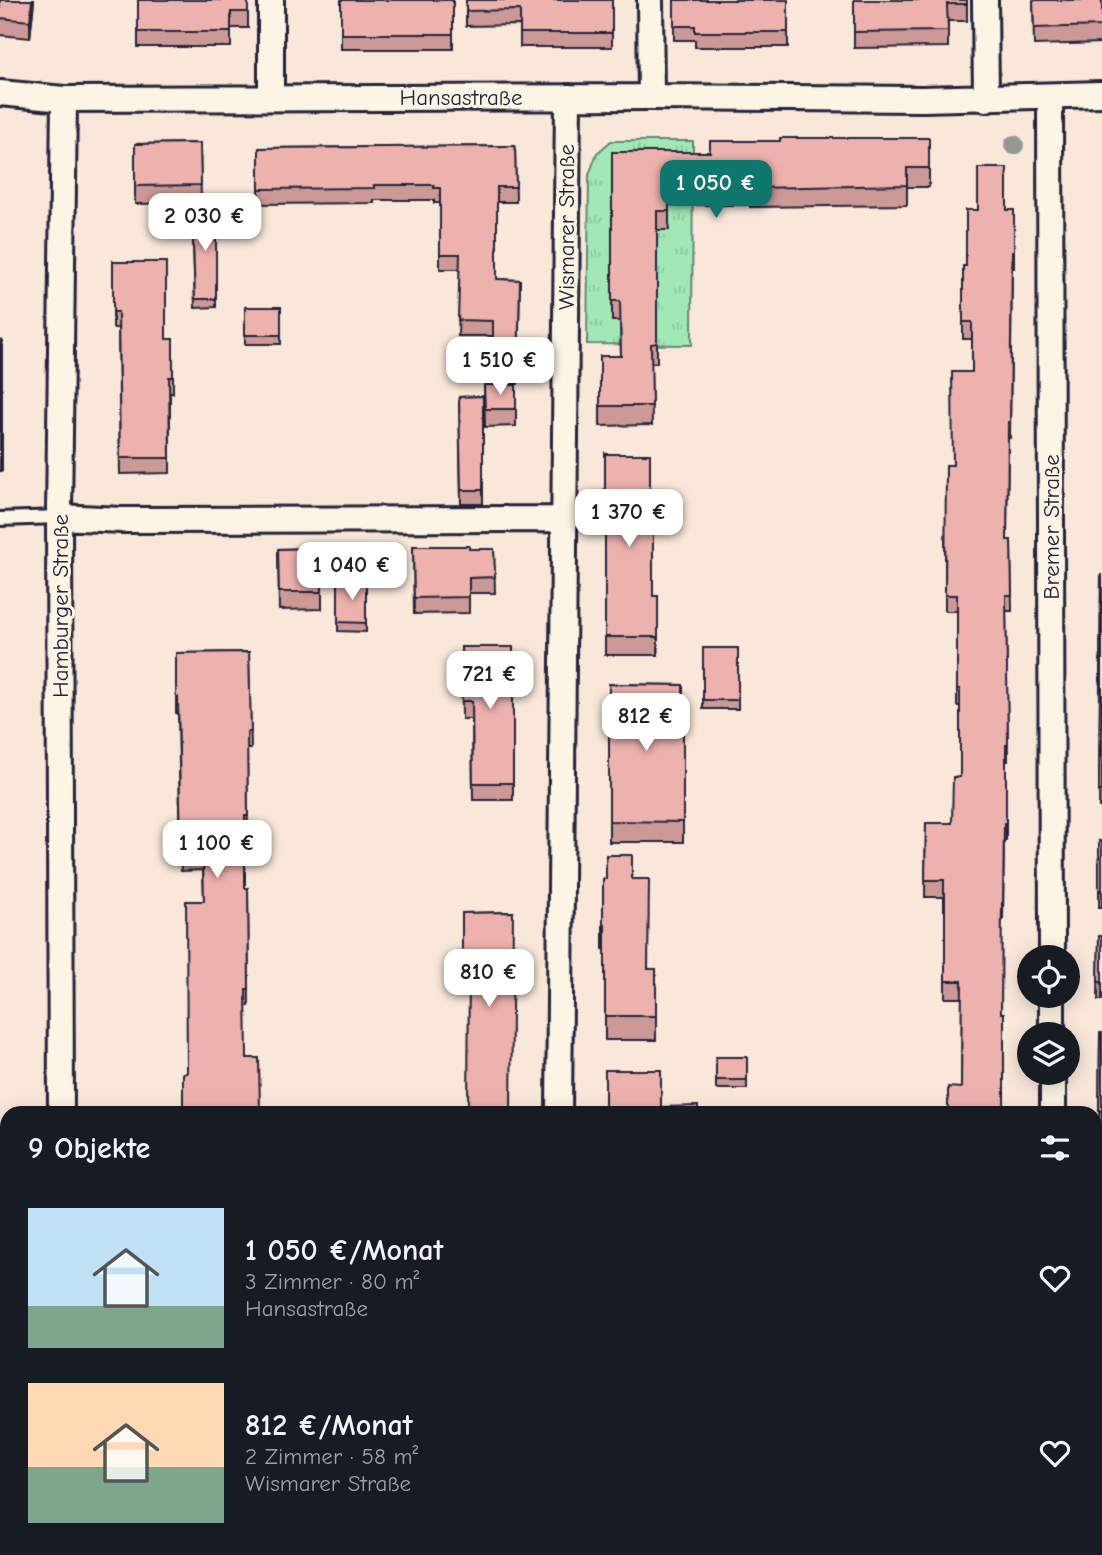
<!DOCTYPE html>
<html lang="de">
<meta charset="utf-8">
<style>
body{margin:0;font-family:"Comic Neue",sans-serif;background:#20242c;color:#f1f3f6;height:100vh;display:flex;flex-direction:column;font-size:26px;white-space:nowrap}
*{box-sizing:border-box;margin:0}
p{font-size:23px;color:#9ea1a6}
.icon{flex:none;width:38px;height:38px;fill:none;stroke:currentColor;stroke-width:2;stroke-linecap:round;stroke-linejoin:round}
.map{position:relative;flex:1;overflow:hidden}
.sheet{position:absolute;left:0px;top:1106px;width:1102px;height:450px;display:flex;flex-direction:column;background:#171b24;border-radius:21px 21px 0 0;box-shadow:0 4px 18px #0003}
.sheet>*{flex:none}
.fabs{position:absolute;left:1017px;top:945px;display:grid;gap:14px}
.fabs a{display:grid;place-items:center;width:63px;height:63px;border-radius:50%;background:#171b24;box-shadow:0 4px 18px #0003;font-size:35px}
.price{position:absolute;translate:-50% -60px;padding:0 16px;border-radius:14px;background:#fff;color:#222;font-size:23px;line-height:46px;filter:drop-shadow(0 2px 4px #0008)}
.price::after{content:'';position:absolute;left:50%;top:42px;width:21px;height:16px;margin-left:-10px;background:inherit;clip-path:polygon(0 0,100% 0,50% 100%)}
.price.on{background:#0f766e;color:#fff}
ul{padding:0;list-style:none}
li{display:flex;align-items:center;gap:21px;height:175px;padding:0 28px}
li span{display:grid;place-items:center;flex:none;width:196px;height:140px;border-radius:0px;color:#555}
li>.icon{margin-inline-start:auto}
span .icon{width:84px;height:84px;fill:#fffc;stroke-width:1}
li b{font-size:30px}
h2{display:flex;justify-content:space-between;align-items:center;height:84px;padding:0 28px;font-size:30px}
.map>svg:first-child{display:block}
</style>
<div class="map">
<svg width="1102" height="1555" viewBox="0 0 1102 1555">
<defs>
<pattern id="grass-tufts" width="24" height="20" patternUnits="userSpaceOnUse" patternTransform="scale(1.75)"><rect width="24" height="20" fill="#a1e8b5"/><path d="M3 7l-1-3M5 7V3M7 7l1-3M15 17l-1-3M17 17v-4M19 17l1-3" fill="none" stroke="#8ac79d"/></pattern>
</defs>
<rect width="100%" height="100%" fill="#f9e8da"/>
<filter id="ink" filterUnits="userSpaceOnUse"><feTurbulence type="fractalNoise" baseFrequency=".0143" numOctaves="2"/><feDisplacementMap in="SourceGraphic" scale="14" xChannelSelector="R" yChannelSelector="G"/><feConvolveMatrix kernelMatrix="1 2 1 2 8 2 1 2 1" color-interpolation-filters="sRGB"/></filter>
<g filter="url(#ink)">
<path fill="url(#grass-tufts)" stroke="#628578" stroke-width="2" d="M 611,141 L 693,141 L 692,345 L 587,344 L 589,175 L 597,153 Z"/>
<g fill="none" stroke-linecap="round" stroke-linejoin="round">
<g stroke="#22223b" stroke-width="18">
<path id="lane" d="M 0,519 L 59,517"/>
</g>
<g stroke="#22223b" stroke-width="30">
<path id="street" d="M 650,0 L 651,97
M 985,0 L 986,99
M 0,93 L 64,99 L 651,97 L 923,99 L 1102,94
M 1050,97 L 1052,957
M 271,98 L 271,0
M 59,517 L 122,520 L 564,519
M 1052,996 L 1052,1034
M 1053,1073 L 1053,1113
M 61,1113 L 59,517 L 64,99
M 559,1113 L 568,97
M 0,1356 L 7,1356
M 0,1398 L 7,1398
M 62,1549 L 62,1555
M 1054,1549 L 1054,1555
M 555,1555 L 555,1549"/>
</g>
<path stroke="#22223b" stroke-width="4.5" stroke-dasharray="2 5" stroke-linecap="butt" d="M 0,1432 L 7,1438
M 0,1525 L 7,1525"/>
<use href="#lane" stroke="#fcf5e5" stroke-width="12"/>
<use href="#street" stroke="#fcf5e5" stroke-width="24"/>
</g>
<circle fill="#949794" cx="1014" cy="145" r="10"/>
<path fill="#cc9996" stroke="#22223b" stroke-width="2" d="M 0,0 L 34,0 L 30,38 L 0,35 Z
M 138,0 L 248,0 L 248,28 L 231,28 L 231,47 L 138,47 Z
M 341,0 L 453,0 L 453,49 L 341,49 Z
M 466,0 L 612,0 L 612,47 L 520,47 L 520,25 L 466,26 Z
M 674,0 L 788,0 L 788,47 L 695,47 L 695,40 L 674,40 Z
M 854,0 L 967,0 L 967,21 L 948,21 L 948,47 L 854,48 Z
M 1033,0 L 1102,0 L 1102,43 L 1034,45 Z
M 929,138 L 929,187 L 907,187 L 907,205 L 750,207 L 750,205 L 669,205 L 669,230 L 657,230 L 657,363 L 651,363 L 652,425 L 600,426 L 600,356 L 621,356 L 620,321 L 612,321 L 612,152 L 710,152 L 780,141 Z
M 200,143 L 201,203 L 135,204 L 135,144 Z
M 515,146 L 516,202 L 497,202 L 497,279 L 520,280 L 518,384 L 493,384 L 493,336 L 458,336 L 460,269 L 440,269 L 440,203 L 434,203 L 434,200 L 374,200 L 374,203 L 259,204 L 259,148 Z
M 216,209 L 216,307 L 195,308 L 192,210 Z
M 1007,210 L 1014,210 L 1014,268 L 1012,268 L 1010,438 L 1008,438 L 1007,540 L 1011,540 L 1012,611 L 1006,611 L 1008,761 L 1006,761 L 1006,840 L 1004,840 L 1003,920 L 1002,920 L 961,1088 L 962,998 L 945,998 L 945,910 L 944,910 L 944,897 L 925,897 L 926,823 L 952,823 L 960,777 L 960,706 L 957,706 L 957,611 L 945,611 L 945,540 L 953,465 L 972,372 L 972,339 L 963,339 L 963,266 L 966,266 Z
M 113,262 L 166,339 L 173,339 L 173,393 L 170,393 L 170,473 L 120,474 L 118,328 L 113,328 Z
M 245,307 L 281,307 L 281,344 L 245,344 Z
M 0,340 L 2,443 L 2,471 L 0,471 Z
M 484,385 L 516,385 L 516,426 L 485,427 Z
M 483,396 L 483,504 L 461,504 L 459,397 Z
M 605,454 L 650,524 L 653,596 L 658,596 L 658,655 L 605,655 Z
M 413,546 L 469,549 L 494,549 L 495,593 L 469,593 L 469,613 L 414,614 Z
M 322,548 L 322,609 L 279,610 L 278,549 Z
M 1101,575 L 1102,575 L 1102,807 L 1099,807 Z
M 338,581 L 366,581 L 366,632 L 338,631 Z
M 461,647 L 513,647 L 513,800 L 473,800 L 472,719 L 462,719 Z
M 703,648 L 738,648 L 738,709 L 703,709 Z
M 249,652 L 251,749 L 247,749 L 248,832 L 245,832 L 245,888 L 248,888 L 249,1006 L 246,1006 L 187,1073 L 204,901 L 203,870 L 181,871 L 178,713 L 176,713 L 176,653 Z
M 609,684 L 683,685 L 683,842 L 609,842 Z
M 1099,841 L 1102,842 L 1102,907 L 1099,907 Z
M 632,879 L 648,969 L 656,969 L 656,1040 L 605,1040 L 605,949 L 603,949 L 603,925 Z
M 513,912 L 469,978 L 462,978 L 462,913 Z
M 1099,936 L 1102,936 L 1102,1000 L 1098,1000 Z
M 1100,1033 L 1102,1033 L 1102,1128 L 1099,1128 Z
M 716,1057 L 747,1057 L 747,1089 L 716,1089 Z
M 1096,1160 L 1102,1160 L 1102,1555 L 1094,1555 L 1094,1549 L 1096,1549 L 1098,1228 L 1096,1228 Z
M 0,1180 L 7,1180 L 7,1244 L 0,1244 Z"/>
<path fill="#a67d7a" stroke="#22223b" stroke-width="2" d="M 32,0 L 34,0 L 34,2 L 30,38 L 30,21 Z"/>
<path fill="#edb2ae" stroke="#22223b" stroke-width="2" d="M 0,0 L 32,0 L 30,21 L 0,18 Z
M 138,0 L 248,0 L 248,12 L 231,12 L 231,32 L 138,32 Z
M 341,0 L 453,0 L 453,34 L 341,34 Z
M 466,0 L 612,0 L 612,33 L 520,33 L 520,10 L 466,11 Z
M 674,0 L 788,0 L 788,32 L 695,32 L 695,26 L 674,26 Z
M 854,0 L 967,0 L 967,4 L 947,4 L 948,31 L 854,32 Z
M 1033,0 L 1102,0 L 1102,26 L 1034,28 Z
M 780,138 L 929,138 L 929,168 L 907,168 L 907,185 L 750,188 L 750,185 L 669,185 L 669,211 L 657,211 L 657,343 L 651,344 L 652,406 L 600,406 L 600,356 L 621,356 L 620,301 L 612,301 L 612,152 L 710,152 L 710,141 L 780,141 Z
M 200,143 L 201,185 L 135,186 L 135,144 Z
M 515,146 L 516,187 L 497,187 L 497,279 L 520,280 L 518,369 L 493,369 L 493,321 L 458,320 L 460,254 L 440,254 L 440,188 L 434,188 L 434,185 L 374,185 L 374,188 L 259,189 L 259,148 Z
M 978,168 L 1007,168 L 1007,210 L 1014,210 L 1014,251 L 1012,251 L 1010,422 L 1008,422 L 1007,540 L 1011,540 L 1012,595 L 1006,595 L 1008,745 L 1006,745 L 1006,823 L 1004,823 L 1003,903 L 1002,903 L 1001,1013 L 1004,1013 L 1004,1113 L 948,1113 L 948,1087 L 961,1088 L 962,981 L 945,981 L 945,893 L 944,893 L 944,880 L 925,880 L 926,823 L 952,823 L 953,777 L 960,777 L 960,689 L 957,689 L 957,595 L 945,595 L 946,465 L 953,465 L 952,372 L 972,372 L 972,322 L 963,322 L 963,266 L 966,266 L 966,210 L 978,210 Z
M 216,209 L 216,299 L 195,299 L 192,210 Z
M 113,262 L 166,262 L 166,339 L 173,339 L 173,377 L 169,377 L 170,458 L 120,458 L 118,312 L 113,312 Z
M 245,307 L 281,307 L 281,335 L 245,335 Z
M 0,340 L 2,340 L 2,443 L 0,443 Z
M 484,385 L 516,385 L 516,409 L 485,409 Z
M 483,396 L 483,490 L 461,490 L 459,397 Z
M 605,454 L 650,454 L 650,524 L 653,524 L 653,596 L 658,596 L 658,637 L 605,637 Z
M 413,546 L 469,546 L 469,549 L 494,549 L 495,577 L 469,578 L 469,597 L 414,598 Z
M 322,548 L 322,592 L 279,592 L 278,549 Z
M 1101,575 L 1102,575 L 1102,791 L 1099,791 Z
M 338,581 L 366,581 L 366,623 L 338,622 Z
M 461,647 L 513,647 L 513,783 L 473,783 L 472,701 L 462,701 Z
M 703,648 L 738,648 L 738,700 L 703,700 Z
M 249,652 L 251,732 L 247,732 L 248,816 L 245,816 L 245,888 L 248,888 L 249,989 L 246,989 L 247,1058 L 259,1058 L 260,1113 L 183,1113 L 183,1073 L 187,1073 L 186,901 L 204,901 L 203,854 L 181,854 L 178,697 L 176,697 L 176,653 Z
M 609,684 L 683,685 L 683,822 L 609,821 Z
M 1099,841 L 1102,842 L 1102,891 L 1099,891 Z
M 606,855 L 632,855 L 632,879 L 649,879 L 648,969 L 656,969 L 656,1016 L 605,1016 L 605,925 L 603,925 L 603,879 L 606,879 Z
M 513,912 L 511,1113 L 468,1113 L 469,963 L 462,963 L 462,913 Z
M 1099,936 L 1102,936 L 1102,982 L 1098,982 Z
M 1100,1033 L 1102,1033 L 1102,1111 L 1099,1111 Z
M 716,1057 L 747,1057 L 747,1080 L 716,1080 Z
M 605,1070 L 661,1070 L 661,1107 L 698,1106 L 698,1113 L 605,1113 Z
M 1096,1160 L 1102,1160 L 1102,1555 L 1096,1555 L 1095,1549 L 1098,1203 L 1096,1203 Z
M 0,1180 L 7,1180 L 7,1226 L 0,1226 Z
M 280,1549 L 448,1549 L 448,1555 L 280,1555 Z
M 593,1549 L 674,1549 L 674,1555 L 593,1555 Z
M 878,1549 L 1009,1549 L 1009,1555 L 865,1555 L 878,1553 Z"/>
</g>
<g text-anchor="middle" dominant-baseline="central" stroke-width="6" stroke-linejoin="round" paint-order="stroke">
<g font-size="23" fill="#22223b" stroke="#fcf5e5">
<text x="461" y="97">Hansastraße</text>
<text transform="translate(566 227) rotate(-90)">Wismarer Straße</text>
<text transform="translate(1051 527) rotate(-90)">Bremer Straße</text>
<text transform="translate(60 606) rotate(-90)">Hamburger Straße</text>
</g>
</g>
</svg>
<div class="fabs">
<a><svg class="icon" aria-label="locate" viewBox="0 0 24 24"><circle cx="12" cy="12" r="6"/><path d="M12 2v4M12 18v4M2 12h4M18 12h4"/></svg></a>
<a><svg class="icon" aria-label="layers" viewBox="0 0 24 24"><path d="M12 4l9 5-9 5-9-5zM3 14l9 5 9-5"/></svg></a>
</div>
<b class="price on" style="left:716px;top:220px">1 050 €</b>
<b class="price" style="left:205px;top:253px">2 030 €</b>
<b class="price" style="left:500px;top:397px">1 510 €</b>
<b class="price" style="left:629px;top:549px">1 370 €</b>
<b class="price" style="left:352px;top:602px">1 040 €</b>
<b class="price" style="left:490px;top:711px">721 €</b>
<b class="price" style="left:646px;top:753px">812 €</b>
<b class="price" style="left:217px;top:880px">1 100 €</b>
<b class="price" style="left:489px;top:1009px">810 €</b>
<section class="sheet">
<h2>9 Objekte<svg class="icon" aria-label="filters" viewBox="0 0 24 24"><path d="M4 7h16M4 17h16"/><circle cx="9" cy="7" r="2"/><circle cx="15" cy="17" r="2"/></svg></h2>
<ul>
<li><span style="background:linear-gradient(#bfe0f5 70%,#7fa58c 0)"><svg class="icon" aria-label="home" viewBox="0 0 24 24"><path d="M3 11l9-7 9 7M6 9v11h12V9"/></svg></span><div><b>1 050 €/Monat</b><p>3 Zimmer · 80 m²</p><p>Hansastraße</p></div><svg class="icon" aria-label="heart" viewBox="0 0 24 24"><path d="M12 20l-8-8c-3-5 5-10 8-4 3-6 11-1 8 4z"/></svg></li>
<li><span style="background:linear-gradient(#ffd9b3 60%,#7fa58c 0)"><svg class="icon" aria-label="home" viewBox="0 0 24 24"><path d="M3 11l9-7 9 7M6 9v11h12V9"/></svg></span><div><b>812 €/Monat</b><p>2 Zimmer · 58 m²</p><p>Wismarer Straße</p></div><svg class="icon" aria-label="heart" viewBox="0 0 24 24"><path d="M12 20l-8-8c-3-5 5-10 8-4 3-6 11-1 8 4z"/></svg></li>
</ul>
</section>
</div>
